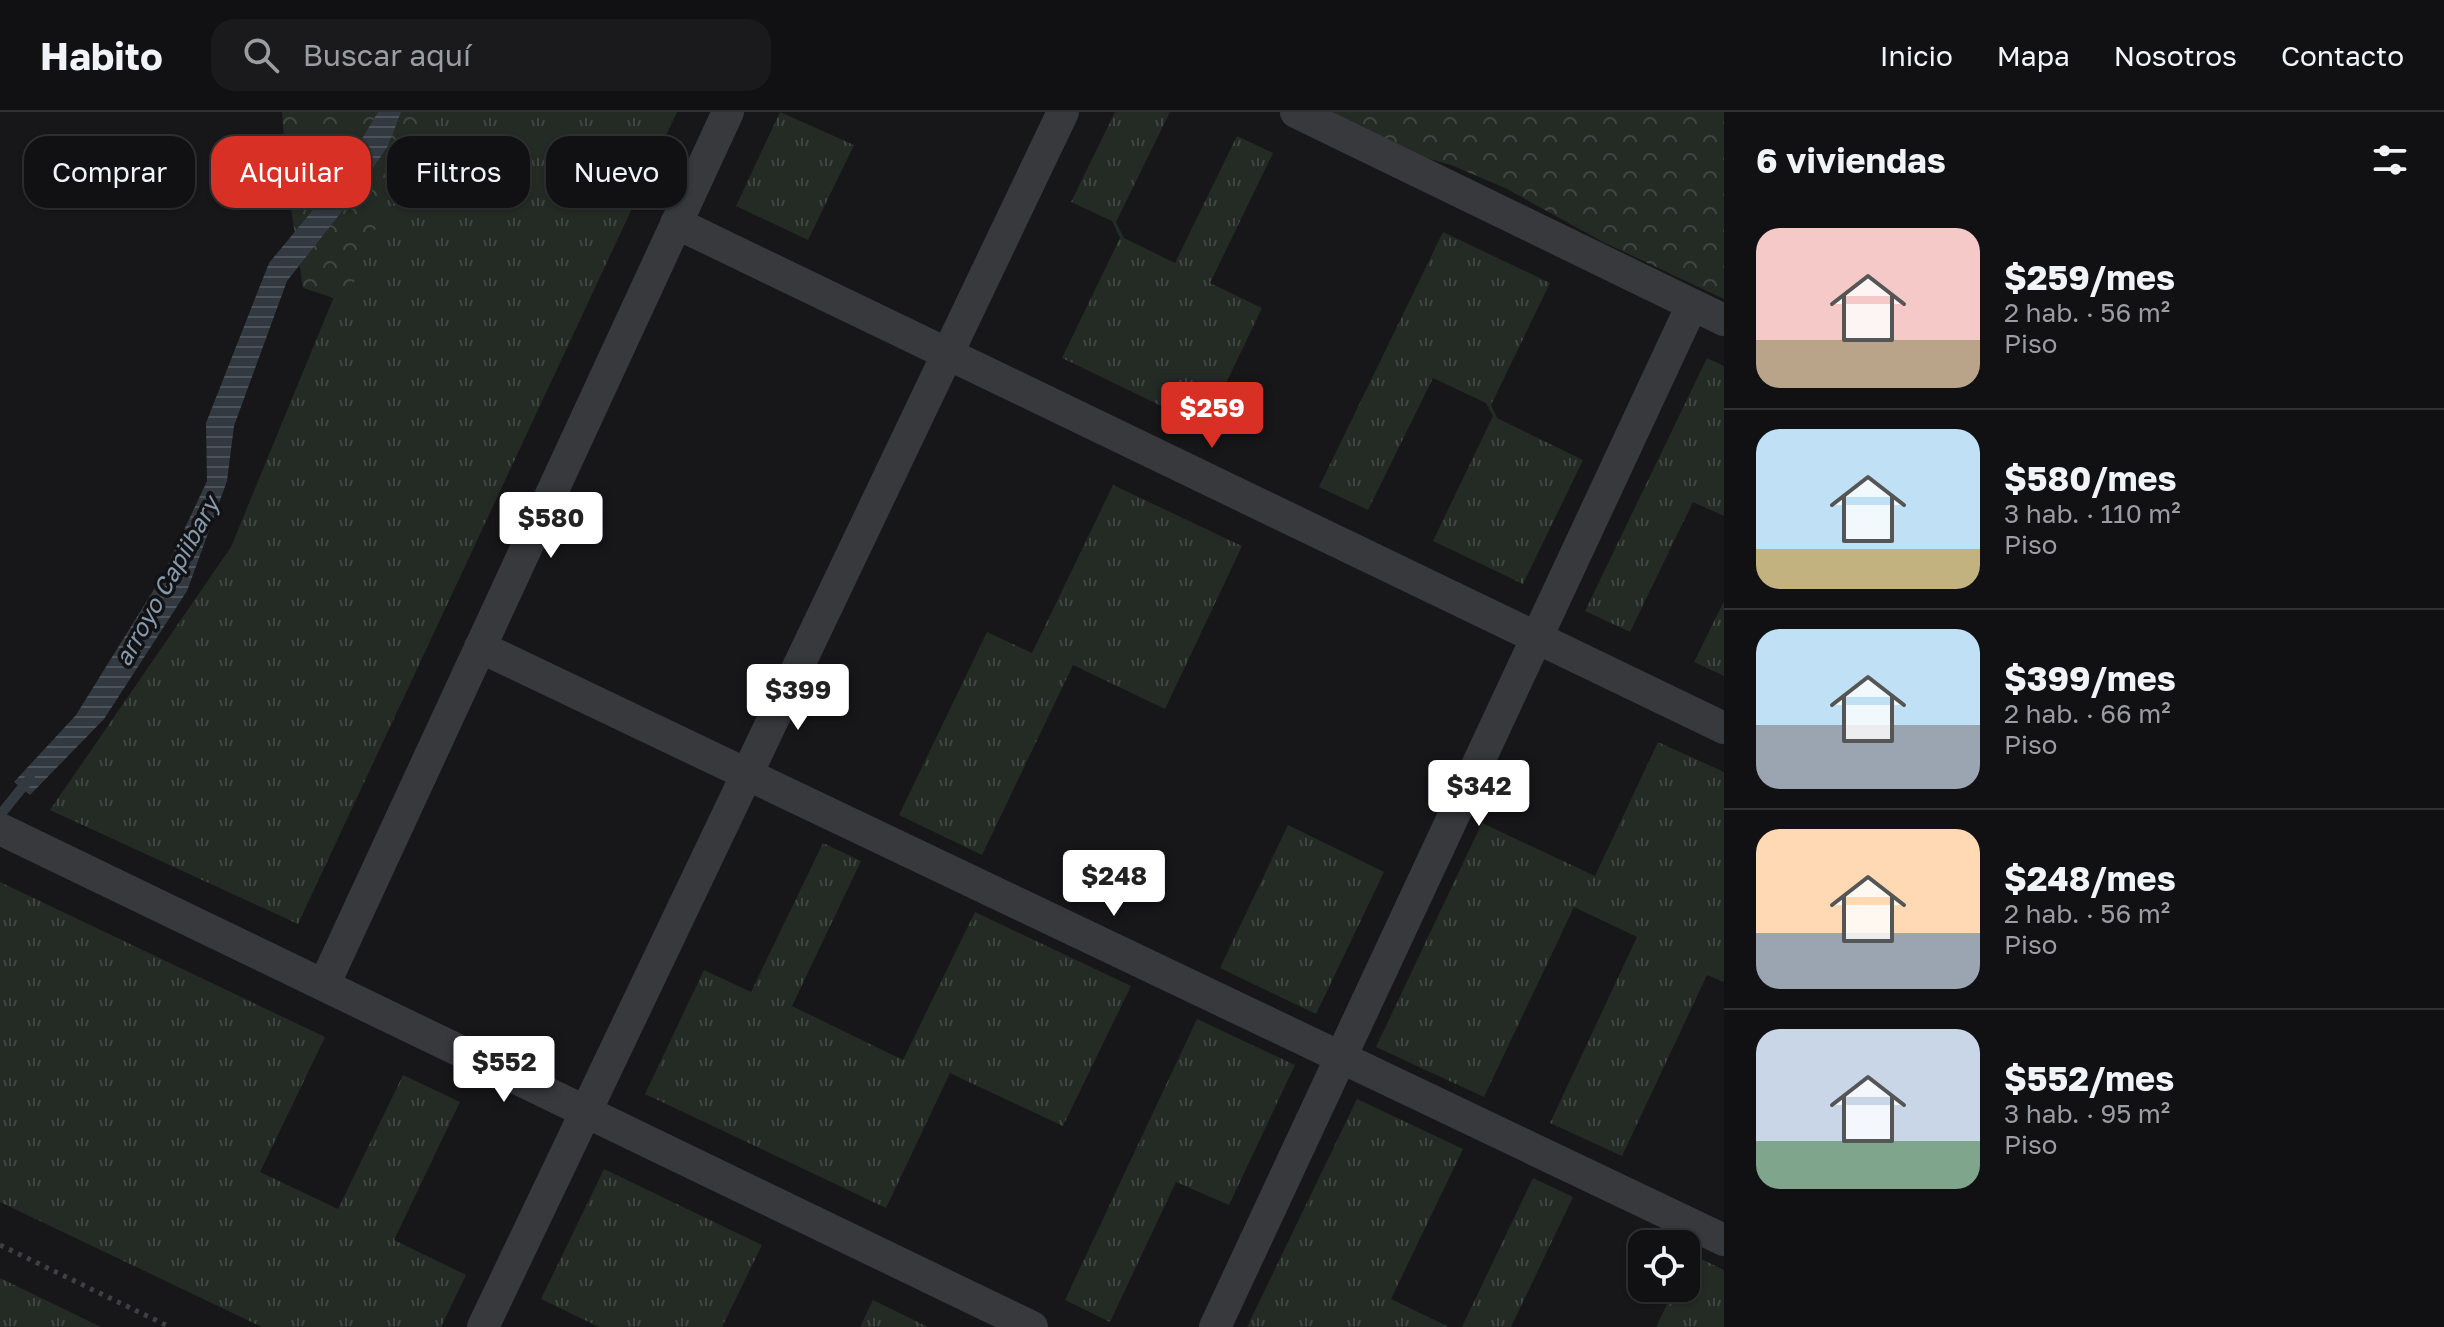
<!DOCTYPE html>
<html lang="es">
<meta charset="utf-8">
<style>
body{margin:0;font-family:"Golos Text",sans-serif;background:#1a1a1c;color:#f1f3f6;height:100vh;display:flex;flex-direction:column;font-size:30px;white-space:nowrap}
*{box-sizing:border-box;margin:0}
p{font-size:26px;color:#9c9da0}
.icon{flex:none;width:44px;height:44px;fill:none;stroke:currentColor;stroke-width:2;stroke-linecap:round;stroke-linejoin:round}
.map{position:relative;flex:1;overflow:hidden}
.side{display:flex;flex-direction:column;background:#111113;width:720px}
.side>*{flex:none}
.banner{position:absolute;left:24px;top:24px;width:760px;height:72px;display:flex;gap:16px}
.fabs{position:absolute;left:1628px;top:1118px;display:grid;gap:16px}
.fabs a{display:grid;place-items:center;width:72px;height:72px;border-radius:16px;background:#111113;box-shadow:0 2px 6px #0004,0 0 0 2px #303133;font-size:40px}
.price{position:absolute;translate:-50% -68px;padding:0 18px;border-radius:8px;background:#fff;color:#222;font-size:26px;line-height:52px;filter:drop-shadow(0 2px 4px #0008)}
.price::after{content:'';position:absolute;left:50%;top:48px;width:24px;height:18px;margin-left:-12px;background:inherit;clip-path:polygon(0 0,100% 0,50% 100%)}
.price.active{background:#d93025;color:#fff}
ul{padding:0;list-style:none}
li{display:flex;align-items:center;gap:24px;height:200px;padding:0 32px}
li+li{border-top:2px solid #303133}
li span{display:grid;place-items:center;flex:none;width:224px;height:160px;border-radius:24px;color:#555}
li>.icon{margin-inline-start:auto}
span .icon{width:96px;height:96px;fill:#fffc;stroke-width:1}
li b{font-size:34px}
h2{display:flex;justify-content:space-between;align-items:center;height:96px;padding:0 32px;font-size:34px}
.pill{padding:0 28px;border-radius:24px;background:#111113;box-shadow:0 2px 6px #0004,0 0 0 2px #303133;font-size:28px;line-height:72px}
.pill.active{background:#d93025;color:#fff}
header{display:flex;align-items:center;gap:48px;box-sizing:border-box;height:112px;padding:0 40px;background:#111113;border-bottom:2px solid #303133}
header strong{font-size:38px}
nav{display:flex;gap:44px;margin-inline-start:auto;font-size:28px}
.search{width:560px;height:72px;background:#1a1a1c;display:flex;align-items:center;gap:20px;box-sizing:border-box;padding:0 28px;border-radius:24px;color:#9c9da0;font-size:30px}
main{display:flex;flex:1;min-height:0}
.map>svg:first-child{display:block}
</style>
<header>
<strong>Habito</strong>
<div class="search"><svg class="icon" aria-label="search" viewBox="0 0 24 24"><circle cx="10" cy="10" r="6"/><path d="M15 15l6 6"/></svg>Buscar aquí</div>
<nav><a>Inicio</a><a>Mapa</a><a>Nosotros</a><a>Contacto</a></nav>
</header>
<main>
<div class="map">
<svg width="1724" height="1215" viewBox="0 0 1724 1215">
<defs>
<pattern id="grass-tufts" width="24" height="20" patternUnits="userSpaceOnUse" patternTransform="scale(2)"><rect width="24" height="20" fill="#242a24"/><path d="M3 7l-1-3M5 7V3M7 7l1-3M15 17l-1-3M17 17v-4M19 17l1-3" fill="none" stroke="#414642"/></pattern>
<pattern id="forest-crowns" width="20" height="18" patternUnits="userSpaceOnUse" patternTransform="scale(2)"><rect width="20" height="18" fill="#242a24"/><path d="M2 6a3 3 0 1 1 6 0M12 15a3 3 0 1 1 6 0" fill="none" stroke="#414642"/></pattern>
<pattern id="water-rules" width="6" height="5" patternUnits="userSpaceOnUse" patternTransform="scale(2)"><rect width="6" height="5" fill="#323940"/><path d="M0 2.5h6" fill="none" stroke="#4d5359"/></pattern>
</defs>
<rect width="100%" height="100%" fill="#171719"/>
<path fill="url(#grass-tufts)" d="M 410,0 L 677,0 L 298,812 L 50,698 L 231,435 Z
M 780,0 L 854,33 L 808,128 L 736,94 Z
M 1115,0 L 1170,0 L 1116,110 L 1124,126 L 1175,151 L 1237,24 L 1273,41 L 1210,171 L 1262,196 L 1205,315 L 1062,246 L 1120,126 L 1112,109 L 1071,90 Z
M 1443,120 L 1550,171 L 1491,293 L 1497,306 L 1583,348 L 1523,472 L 1433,429 L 1493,304 L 1486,291 L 1433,266 L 1368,398 L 1319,375 Z
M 1707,246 L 1724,254 L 1724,404 L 1693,390 L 1630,520 L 1585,499 Z
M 1113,373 L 1242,434 L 1165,597 L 1073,553 L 982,743 L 899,703 L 987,520 L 1032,541 Z
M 1724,489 L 1724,564 L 1694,550 Z
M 1658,630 L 1724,660 L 1724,870 L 1707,863 L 1622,1044 L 1550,1011 L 1637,825 L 1574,795 L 1484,985 L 1376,935 L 1482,711 L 1595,764 Z
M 1288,713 L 1384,760 L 1316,902 L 1220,856 Z
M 823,731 L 861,749 L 792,894 L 903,948 L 975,800 L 1131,874 L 1063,1014 L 950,961 L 886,1096 L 645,982 L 704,858 L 751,880 Z
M 0,770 L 325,925 L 260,1060 L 338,1097 L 403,963 L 460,990 L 394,1128 L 466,1163 L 441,1215 L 262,1215 L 0,1090 Z
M 1197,907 L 1295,953 L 1229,1093 L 1176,1070 L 1110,1210 L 1065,1188 Z
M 1357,987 L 1463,1037 L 1391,1187 L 1449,1215 L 1247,1215 Z
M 604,1057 L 762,1133 L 722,1215 L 599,1215 L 541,1187 Z
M 1533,1066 L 1573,1085 L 1511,1215 L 1462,1215 Z
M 1691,1142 L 1724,1158 L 1724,1215 L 1656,1215 L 1675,1176 L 1686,1176 L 1686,1154 Z
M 0,1166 L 101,1215 L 0,1215 Z
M 873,1188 L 928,1215 L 860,1215 Z"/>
<path fill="url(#forest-crowns)" d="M 282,0 L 420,0 L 420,7 L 346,190 L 303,176 L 287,70 Z
M 1331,0 L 1724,0 L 1724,187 L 1603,130 L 1505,76 L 1451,53 L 1340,22 Z"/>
<path fill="url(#water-rules)" d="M 378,0 L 401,0 L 388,34 L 343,98 L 287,169 L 234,314 L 227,369 L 187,479 L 104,607 L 30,683 L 14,670 L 76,603 L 163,463 L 207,369 L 206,311 L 269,151 L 336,70 Z"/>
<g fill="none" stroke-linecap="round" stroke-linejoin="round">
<path stroke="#323940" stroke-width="10" d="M 0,703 L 30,666"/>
<path stroke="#3f4044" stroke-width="5" stroke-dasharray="4 6" stroke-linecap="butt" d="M 0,1133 L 170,1215"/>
<path stroke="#38393d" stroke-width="32" d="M 1296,0 L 1724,208
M 676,111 L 1724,616
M 480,535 L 1724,1128
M 0,717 L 1032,1215
M 324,873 L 728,0
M 483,1215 L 1063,0
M 1215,1215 L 1692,193"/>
</g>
<g text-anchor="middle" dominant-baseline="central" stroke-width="7" stroke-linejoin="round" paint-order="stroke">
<g font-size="24" font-style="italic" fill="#869aad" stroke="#121214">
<text transform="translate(166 469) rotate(-61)">arroyo Capiibary</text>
</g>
</g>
</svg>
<div class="fabs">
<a><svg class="icon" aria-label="locate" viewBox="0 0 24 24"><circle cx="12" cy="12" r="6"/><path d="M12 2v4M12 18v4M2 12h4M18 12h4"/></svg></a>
</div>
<b class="price active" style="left:1212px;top:338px">$259</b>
<b class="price" style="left:551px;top:448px">$580</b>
<b class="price" style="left:798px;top:620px">$399</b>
<b class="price" style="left:1479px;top:716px">$342</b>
<b class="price" style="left:1114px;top:806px">$248</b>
<b class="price" style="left:504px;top:992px">$552</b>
<div class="banner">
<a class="pill">Comprar</a>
<a class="pill active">Alquilar</a>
<a class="pill">Filtros</a>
<a class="pill">Nuevo</a>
</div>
</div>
<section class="side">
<h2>6 viviendas<svg class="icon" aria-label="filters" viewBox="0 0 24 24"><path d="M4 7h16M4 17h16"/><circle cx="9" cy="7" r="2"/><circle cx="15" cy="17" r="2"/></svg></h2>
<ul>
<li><span style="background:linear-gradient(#f6c9c9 70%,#b9a48a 0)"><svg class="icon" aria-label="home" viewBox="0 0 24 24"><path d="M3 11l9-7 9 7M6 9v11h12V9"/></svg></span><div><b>$259/mes</b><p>2 hab. · 56 m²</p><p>Piso</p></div></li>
<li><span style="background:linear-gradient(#bfe0f5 75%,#c2b280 0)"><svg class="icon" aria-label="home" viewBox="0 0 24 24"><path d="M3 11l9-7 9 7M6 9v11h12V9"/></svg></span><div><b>$580/mes</b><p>3 hab. · 110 m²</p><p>Piso</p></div></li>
<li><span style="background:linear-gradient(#bfe0f5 60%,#9aa5b1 0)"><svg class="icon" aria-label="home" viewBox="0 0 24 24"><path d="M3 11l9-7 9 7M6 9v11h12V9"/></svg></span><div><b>$399/mes</b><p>2 hab. · 66 m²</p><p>Piso</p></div></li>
<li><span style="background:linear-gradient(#ffd9b3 65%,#9aa5b1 0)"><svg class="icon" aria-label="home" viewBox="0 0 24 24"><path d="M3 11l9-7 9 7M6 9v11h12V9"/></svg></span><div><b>$248/mes</b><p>2 hab. · 56 m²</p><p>Piso</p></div></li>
<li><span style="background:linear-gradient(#c9d6e8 70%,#7fa58c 0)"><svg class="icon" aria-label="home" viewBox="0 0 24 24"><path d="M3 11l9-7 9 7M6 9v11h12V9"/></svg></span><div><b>$552/mes</b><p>3 hab. · 95 m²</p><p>Piso</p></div></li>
</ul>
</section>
</main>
